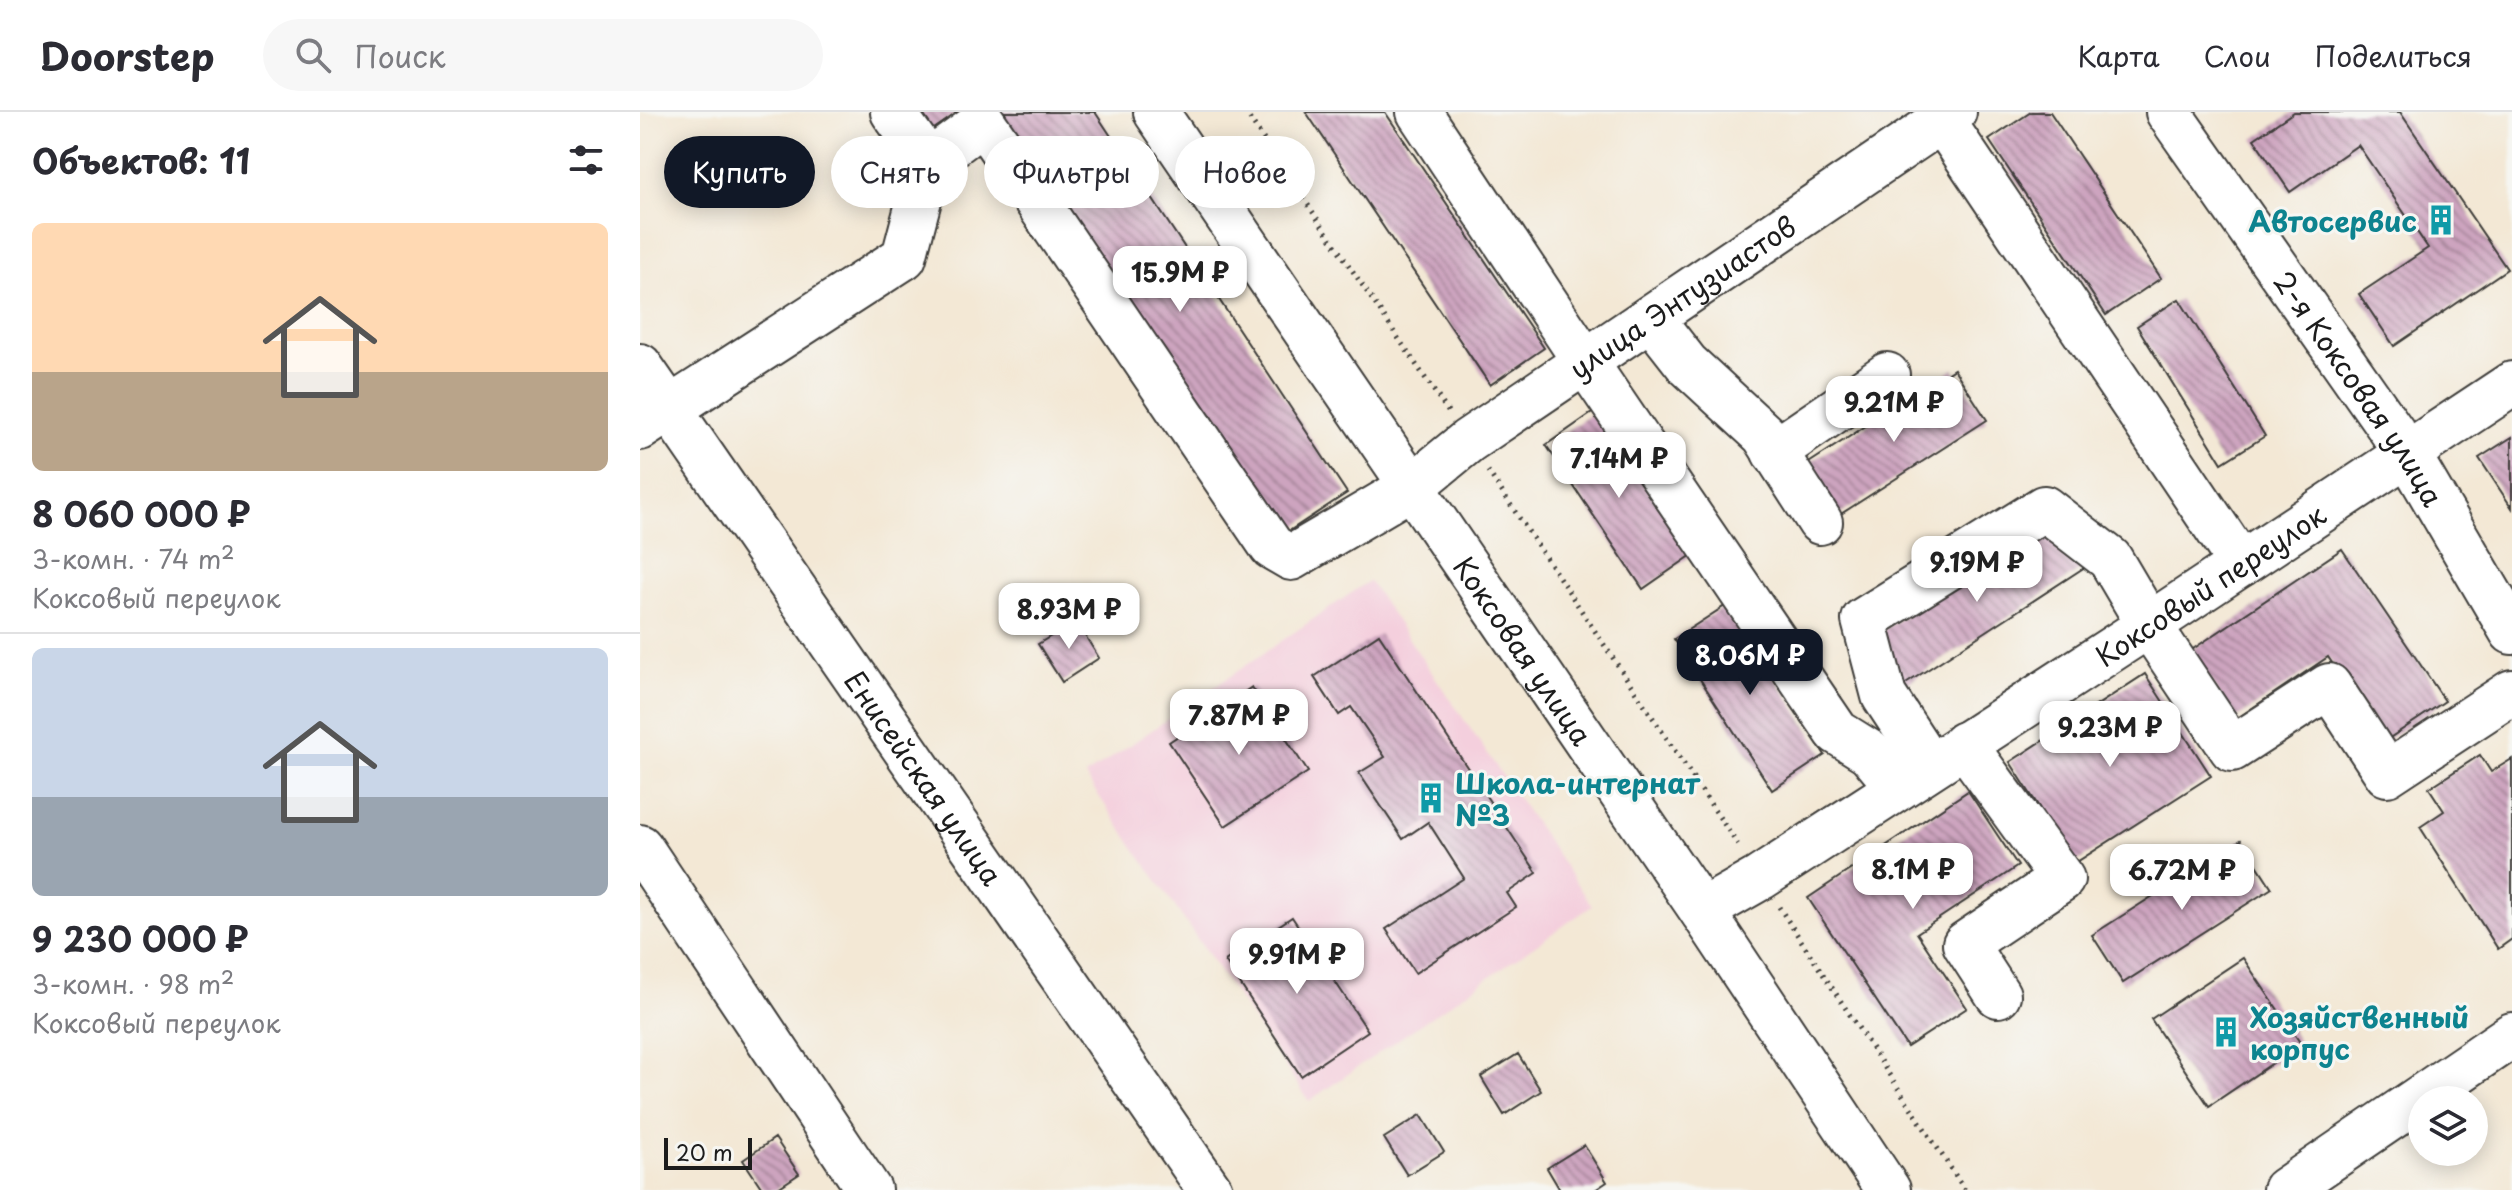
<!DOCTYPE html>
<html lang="ru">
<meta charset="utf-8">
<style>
body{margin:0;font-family:"Playpen Sans",sans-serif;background:#f7f7f7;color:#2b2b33;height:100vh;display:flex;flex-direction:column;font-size:30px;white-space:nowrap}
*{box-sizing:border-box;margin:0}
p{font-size:26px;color:#7c7c81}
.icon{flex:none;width:44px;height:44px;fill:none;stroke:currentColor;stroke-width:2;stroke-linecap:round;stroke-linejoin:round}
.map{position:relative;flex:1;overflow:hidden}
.drawer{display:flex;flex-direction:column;background:#fff;width:640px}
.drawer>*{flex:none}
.banner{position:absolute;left:24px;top:24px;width:760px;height:72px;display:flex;gap:16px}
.controls{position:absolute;left:1768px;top:974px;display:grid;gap:16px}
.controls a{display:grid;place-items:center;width:80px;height:80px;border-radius:50%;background:#fff;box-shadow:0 4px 20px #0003;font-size:40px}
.scale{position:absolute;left:24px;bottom:20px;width:88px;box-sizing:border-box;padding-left:8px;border:4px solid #1c1c1c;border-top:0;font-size:22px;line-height:28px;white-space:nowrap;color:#1c1c1c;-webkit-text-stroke:6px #f6f6f2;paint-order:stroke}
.price{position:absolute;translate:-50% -68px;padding:0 18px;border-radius:16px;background:#fff;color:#222;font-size:26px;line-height:52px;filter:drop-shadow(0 2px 4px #0008)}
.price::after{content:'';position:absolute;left:50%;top:48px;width:24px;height:18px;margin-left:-12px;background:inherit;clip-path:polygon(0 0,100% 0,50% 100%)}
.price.selected{background:#111827;color:#fff}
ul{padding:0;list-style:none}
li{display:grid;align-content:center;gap:16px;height:424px;padding:0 32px}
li+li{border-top:2px solid #e1e1e2}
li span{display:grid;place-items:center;height:248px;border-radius:12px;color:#555}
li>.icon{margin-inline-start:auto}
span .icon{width:144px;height:144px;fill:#fffc;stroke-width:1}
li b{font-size:34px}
h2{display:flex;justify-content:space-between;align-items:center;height:96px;padding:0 32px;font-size:34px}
.pill{padding:0 28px;border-radius:36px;background:#fff;box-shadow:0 4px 20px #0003;font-size:28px;line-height:72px}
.pill.selected{background:#111827;color:#fff}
header{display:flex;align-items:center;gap:48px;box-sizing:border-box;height:112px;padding:0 40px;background:#fff;border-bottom:2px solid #e1e1e2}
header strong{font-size:38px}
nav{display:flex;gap:44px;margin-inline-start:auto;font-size:28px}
.search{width:560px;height:72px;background:#f7f7f7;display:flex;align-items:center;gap:20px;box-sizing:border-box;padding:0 28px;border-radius:44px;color:#7c7c81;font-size:30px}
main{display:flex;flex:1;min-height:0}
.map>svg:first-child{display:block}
</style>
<header>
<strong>Doorstep</strong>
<div class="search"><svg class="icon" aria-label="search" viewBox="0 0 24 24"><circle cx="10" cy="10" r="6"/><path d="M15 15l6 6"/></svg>Поиск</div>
<nav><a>Карта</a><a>Слои</a><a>Поделиться</a></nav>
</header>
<main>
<section class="drawer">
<h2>Объектов: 11<svg class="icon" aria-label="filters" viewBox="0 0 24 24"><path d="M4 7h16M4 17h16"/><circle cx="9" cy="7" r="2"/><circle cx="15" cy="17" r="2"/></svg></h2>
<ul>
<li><span style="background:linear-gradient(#ffd9b3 60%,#b9a48a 0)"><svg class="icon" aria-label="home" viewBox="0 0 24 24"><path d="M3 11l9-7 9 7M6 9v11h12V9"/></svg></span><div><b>8 060 000 ₽</b><p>3-комн. · 74 m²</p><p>Коксовый переулок</p></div></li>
<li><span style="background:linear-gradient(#c9d6e8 60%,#9aa5b1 0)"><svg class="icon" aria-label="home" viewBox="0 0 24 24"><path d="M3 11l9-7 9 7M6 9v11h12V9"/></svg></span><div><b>9 230 000 ₽</b><p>3-комн. · 98 m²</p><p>Коксовый переулок</p></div></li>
</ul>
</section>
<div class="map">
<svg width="1872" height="1078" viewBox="0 0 1872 1078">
<defs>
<pattern id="building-back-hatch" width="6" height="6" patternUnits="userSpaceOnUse" patternTransform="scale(2)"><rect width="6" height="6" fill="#cda4bf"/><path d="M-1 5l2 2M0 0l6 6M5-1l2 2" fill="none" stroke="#a6859a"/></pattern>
</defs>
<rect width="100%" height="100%" fill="#f6f6f2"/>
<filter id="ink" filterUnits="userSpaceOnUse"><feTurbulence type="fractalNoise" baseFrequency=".0125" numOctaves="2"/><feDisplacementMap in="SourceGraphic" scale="16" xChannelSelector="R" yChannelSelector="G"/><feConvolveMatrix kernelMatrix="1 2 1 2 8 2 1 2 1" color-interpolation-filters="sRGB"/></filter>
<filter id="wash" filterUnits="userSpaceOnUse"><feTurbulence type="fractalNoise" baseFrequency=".006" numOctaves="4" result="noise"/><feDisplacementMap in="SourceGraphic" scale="32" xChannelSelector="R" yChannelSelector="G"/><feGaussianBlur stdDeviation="1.8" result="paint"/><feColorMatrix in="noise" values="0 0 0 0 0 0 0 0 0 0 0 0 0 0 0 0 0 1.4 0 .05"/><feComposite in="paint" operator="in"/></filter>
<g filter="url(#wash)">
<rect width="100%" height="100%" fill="#f3e8d5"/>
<path fill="#f4cfdd" d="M 729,469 L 952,794 L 669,989 L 445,664 Z"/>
<g id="blocks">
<path fill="url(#building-back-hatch)" d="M 270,0 L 319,0 L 285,23 Z
M 359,0 L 455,0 L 707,381 L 640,425 Z
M 666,0 L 745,0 L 904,236 L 850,273 Z
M 1391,0 L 1410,0 L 1521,166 L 1466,203 L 1349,28 Z
M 1654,0 L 1760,0 L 1867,157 L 1754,234 L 1719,182 L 1788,136 L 1718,33 L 1650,80 L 1614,27 Z
M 1539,187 L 1625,324 L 1582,351 L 1497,214 Z
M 1314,257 L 1347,308 L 1193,407 L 1161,356 Z
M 955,299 L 1052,443 L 1003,477 L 906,333 Z
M 1872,325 L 1872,396 L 1839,346 Z
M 1397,415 L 1445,455 L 1258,577 L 1242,519 Z
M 1702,437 L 1805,589 L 1745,629 L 1688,545 L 1596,607 L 1550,539 Z
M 1088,492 L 1185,643 L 1132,678 L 1034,527 Z
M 436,509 L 459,546 L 422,570 L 398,532 Z
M 739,522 L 897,761 L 867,781 L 876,795 L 775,861 L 746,817 L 824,766 L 788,710 L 763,727 L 719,661 L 745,645 L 711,595 L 699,603 L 674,565 Z
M 1505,562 L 1571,664 L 1435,751 L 1370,650 Z
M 612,575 L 668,660 L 585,714 L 529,630 Z
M 1840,643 L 1851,660 L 1872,647 L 1872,827 L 1858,837 L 1780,715 L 1804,699 L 1789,676 Z
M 1328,679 L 1378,754 L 1277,821 L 1327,896 L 1267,935 L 1168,786 Z
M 1601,728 L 1632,776 L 1483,871 L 1452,823 Z
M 652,805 L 728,919 L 661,964 L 585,849 Z
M 1603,846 L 1661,932 L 1569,994 L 1511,907 Z
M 878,942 L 901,979 L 864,1003 L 841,965 Z
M 781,1003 L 804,1040 L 767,1063 L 744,1026 Z
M 135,1026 L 159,1062 L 135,1078 L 123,1078 L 103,1048 Z
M 944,1033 L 967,1070 L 955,1078 L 920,1078 L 907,1056 Z"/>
</g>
</g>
<g filter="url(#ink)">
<use href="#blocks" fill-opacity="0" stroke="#3c3b38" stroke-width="2"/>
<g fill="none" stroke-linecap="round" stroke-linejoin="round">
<g stroke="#3c3b38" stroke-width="48">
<g id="minor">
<path d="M 779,0 L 946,251 L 1197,620 L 1229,640 L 1258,675"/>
<path id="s1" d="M 1528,0 L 1768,342 L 1872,520"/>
<path d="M 1302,8 L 1601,452"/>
<path id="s2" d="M 289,50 L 343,10 L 632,435 L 651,446 L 773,374 L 828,329 L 1314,0"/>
<path d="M 1011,206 L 1047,252 L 1124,323 L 1180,410"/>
<path id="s3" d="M 0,254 L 570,1078"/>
<path d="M 0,316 L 264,145 L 289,50 L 253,0"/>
<path d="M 1134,340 L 1247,263"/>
<path d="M 1324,632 L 1422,767 L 1325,832 L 1358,883"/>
<path d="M 1290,654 L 1244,584 L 1224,508 L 1404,396 L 1470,447 L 1509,513 L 1592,637 L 1689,574 L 1747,662 L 1872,580"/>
<path d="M 0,735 L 229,1078"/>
<path id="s4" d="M 1062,799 L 1120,766 L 1509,513 L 1872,272"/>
<path d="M 1645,1078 L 1872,923"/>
</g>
</g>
<g stroke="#3c3b38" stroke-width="48">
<g id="major">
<path id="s5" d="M 516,0 L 1062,799 L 1248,1078"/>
</g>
</g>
<path stroke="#3c3b38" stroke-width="5" stroke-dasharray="2 6" stroke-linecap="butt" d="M 605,0 L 809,301
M 848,359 L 1100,736
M 1139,795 L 1325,1078"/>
<use href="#minor" stroke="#fff" stroke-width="44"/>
<use href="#major" stroke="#fff" stroke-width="44"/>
</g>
</g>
<defs>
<g id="building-bare" transform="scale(2.4)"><path d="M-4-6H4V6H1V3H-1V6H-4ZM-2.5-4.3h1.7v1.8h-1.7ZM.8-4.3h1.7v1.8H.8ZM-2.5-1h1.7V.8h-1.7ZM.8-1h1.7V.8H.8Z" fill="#0f9aa8" stroke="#f6f6f2" stroke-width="2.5" paint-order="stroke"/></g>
</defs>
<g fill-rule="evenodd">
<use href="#building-bare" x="1801" y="108"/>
<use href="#building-bare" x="791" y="686"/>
<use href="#building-bare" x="1586" y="920"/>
</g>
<g text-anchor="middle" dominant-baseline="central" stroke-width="6" stroke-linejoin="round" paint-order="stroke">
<g font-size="28" font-weight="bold" fill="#0d838f" stroke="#f6f6f2" text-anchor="start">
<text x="1777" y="108" text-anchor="end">Автосервис</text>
<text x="815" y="670">Школа-интернат<tspan x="815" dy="32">№3</tspan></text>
<text x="1610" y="904">Хозяйственный<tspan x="1610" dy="32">корпус</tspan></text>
</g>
<g font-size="28" fill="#1c1c1c" stroke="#f6f6f2">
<text stroke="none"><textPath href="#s2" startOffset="1074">улица Энтузиастов</textPath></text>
<text stroke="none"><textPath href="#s1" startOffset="336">2-я Коксовая улица</textPath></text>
<text stroke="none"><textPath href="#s4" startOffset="604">Коксовый переулок</textPath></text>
<text stroke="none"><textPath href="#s5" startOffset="652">Коксовая улица</textPath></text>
<text stroke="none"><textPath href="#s3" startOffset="500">Енисейская улица</textPath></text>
</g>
</g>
</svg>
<div class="controls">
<a><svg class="icon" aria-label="layers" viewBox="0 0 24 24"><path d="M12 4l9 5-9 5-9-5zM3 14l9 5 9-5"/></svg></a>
</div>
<div class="scale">20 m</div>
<b class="price" style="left:540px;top:202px">15.9M ₽</b>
<b class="price" style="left:1254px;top:332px">9.21M ₽</b>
<b class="price" style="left:979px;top:388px">7.14M ₽</b>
<b class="price" style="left:1337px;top:492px">9.19M ₽</b>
<b class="price" style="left:429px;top:539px">8.93M ₽</b>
<b class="price selected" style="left:1110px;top:585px">8.06M ₽</b>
<b class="price" style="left:599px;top:645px">7.87M ₽</b>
<b class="price" style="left:1470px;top:657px">9.23M ₽</b>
<b class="price" style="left:1273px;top:799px">8.1M ₽</b>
<b class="price" style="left:1542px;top:800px">6.72M ₽</b>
<b class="price" style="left:657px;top:884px">9.91M ₽</b>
<div class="banner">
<a class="pill selected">Купить</a>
<a class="pill">Снять</a>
<a class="pill">Фильтры</a>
<a class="pill">Новое</a>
</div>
</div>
</main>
